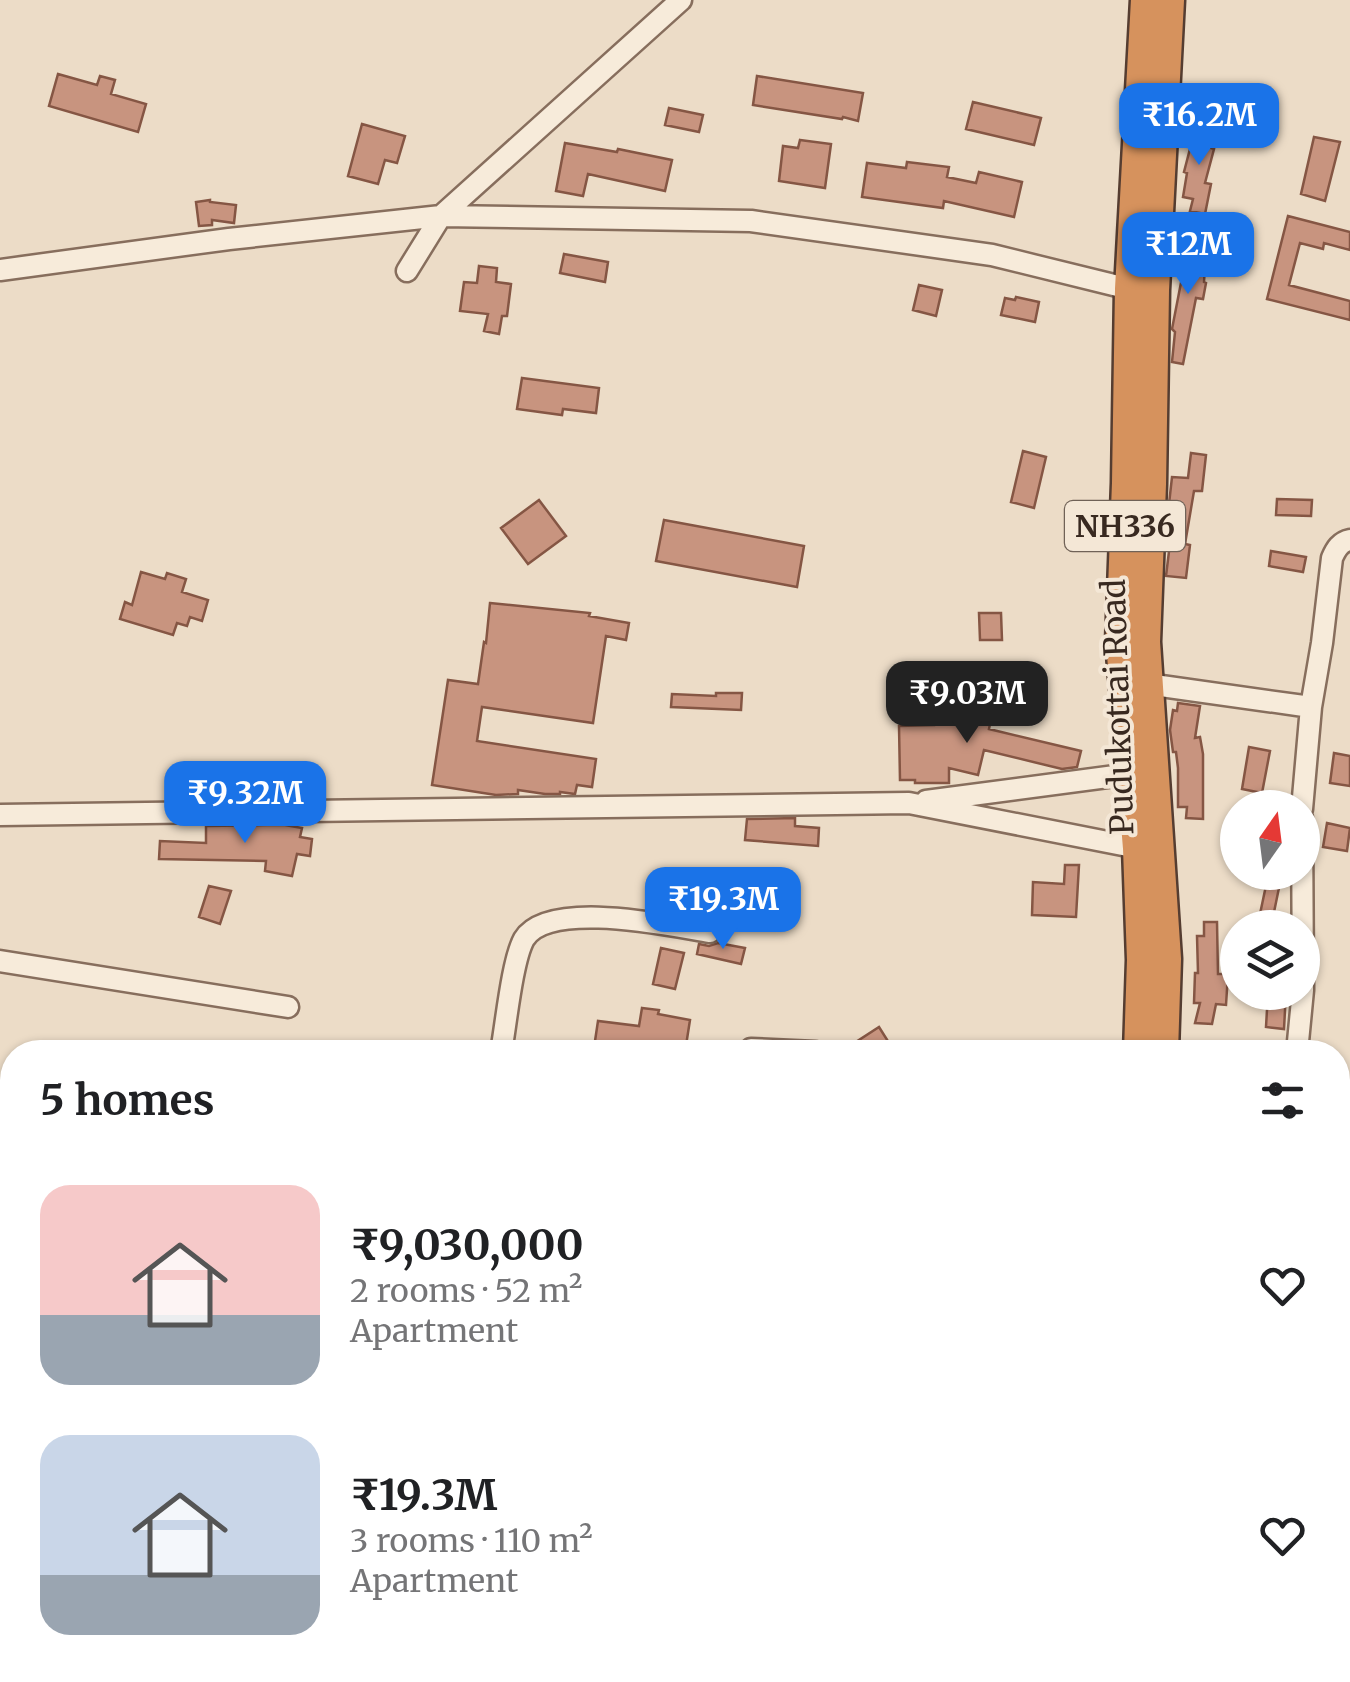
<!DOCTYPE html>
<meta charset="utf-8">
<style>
body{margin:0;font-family:Merriweather,serif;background:#f2f2f2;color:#202124;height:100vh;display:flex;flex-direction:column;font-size:38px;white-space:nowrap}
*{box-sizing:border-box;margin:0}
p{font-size:32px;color:#757577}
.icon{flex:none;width:55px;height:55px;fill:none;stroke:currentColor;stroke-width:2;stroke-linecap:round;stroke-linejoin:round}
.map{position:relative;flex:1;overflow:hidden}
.drawer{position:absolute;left:0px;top:1040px;width:1350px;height:642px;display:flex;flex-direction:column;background:#fff;border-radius:40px 40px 0 0;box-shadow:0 2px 8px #0004}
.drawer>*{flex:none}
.needle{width:65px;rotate:14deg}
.buttons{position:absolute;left:1220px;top:790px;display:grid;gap:20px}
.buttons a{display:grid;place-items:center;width:100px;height:100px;border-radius:50%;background:#fff;box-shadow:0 2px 8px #0004;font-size:50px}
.price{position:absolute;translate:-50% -85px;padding:0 22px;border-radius:20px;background:#1a73e8;color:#fff;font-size:32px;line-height:65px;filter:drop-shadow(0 2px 5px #0008)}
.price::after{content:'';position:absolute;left:50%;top:60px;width:30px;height:22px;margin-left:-15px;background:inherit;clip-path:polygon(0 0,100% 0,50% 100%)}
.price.active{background:#222;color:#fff}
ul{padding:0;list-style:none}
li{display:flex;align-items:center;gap:30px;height:250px;padding:0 40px}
li span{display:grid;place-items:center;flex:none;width:280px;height:200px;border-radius:30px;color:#555}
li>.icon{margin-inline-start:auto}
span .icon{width:120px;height:120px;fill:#fffc;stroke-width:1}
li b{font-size:42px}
h2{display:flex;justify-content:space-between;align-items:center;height:120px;padding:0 40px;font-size:42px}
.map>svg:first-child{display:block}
</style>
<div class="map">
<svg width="1350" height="1682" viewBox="0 0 1350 1682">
<rect width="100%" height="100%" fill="#ecdcc7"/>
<path fill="#a8c0b6" stroke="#6f8e82" stroke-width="2.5" d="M 0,1518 L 12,1518 L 12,1670 L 920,1670 L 918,1682 L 0,1682 Z"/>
<path fill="#c8947f" stroke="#855644" stroke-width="2.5" d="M 58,74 L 97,85 L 100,76 L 115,80 L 111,94 L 146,104 L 138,132 L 49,106 Z
M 757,76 L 863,93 L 858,121 L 843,117 L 842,119 L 753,105 Z
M 973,102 L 1041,118 L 1034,145 L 966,129 Z
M 669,108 L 703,115 L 699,132 L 665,125 Z
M 362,124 L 405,136 L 397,163 L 385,160 L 378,184 L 348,176 Z
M 1191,125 L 1216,131 L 1211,148 L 1214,149 L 1205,183 L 1211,184 L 1205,214 L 1190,211 L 1193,199 L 1183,197 L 1187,173 L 1184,172 L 1192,141 L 1188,140 Z
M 1314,137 L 1340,142 L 1325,201 L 1301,194 Z
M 800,140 L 831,144 L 825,188 L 779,181 L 783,146 L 798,148 Z
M 565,143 L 617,152 L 618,149 L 672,160 L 665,191 L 588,174 L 583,196 L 556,191 Z
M 907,162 L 949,167 L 947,177 L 976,183 L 979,172 L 1022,182 L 1014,217 L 944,201 L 943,208 L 862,197 L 867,163 L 906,168 Z
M 210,200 L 210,202 L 236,205 L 234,223 L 212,220 L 212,225 L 199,226 L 196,202 Z
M 1288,216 L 1350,232 L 1350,250 L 1324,243 L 1323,249 L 1300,243 L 1289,285 L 1350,301 L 1350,320 L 1267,299 Z
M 1175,247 L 1206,250 L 1204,282 L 1206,283 L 1203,299 L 1196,298 L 1183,364 L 1172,362 L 1175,332 L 1172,329 L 1185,262 L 1174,261 Z
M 564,254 L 608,262 L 605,282 L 560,273 Z
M 479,266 L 497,268 L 496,282 L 511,284 L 507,316 L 502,316 L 499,334 L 484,331 L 488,314 L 460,311 L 464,282 L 477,283 Z
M 919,285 L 942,290 L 936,316 L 913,310 Z
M 1016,297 L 1039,302 L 1035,322 L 1001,315 L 1005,298 L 1015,300 Z
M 522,378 L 599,388 L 596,413 L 563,409 L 562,415 L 517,409 Z
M 1023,451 L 1046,457 L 1034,508 L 1011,502 Z
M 1191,453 L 1206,455 L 1202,491 L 1194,491 L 1185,544 L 1190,545 L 1186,578 L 1166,576 L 1172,527 L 1168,526 L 1172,504 L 1169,504 L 1172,477 L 1188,478 Z
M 1277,499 L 1312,500 L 1311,516 L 1276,515 Z
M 539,500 L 566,536 L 528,564 L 501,528 Z
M 664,520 L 804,546 L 797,587 L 656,561 Z
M 1271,551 L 1306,557 L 1303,572 L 1269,566 Z
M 141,572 L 165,579 L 167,573 L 186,579 L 182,592 L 208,600 L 202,621 L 190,617 L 187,626 L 177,623 L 173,635 L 120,619 L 125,602 L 132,605 Z
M 490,603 L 590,613 L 589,616 L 629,623 L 626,640 L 606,636 L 593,723 L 482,707 L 477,741 L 596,759 L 592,787 L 577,785 L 575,794 L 560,792 L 560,794 L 545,794 L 518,790 L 518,794 L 496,795 L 432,785 L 448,680 L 478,684 L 484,642 L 486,643 Z
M 979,613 L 1001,613 L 1002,640 L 980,640 Z
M 716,693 L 742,693 L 741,710 L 671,707 L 672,694 L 716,696 Z
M 934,699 L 956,699 L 956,711 L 991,719 L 989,729 L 1081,751 L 1077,767 L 1062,769 L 984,750 L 978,775 L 949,768 L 949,783 L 915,783 L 915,780 L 900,780 L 899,726 L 934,725 Z
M 1178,703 L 1200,706 L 1195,738 L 1200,737 L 1203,754 L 1203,819 L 1186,818 L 1187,807 L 1178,807 L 1178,768 L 1176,752 L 1173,752 L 1170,730 L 1173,710 L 1177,711 Z
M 1249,747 L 1270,751 L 1262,793 L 1242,789 Z
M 1334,753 L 1350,756 L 1350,786 L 1330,783 Z
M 795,818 L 795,826 L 819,828 L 818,846 L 745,840 L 747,819 Z
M 1327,823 L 1350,828 L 1347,851 L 1323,847 Z
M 267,825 L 285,825 L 302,828 L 300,837 L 312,839 L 310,856 L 297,854 L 292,876 L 265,871 L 266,861 L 159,859 L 160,841 L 206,843 L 206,826 Z
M 1065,865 L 1079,865 L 1076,917 L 1032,915 L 1033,882 L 1064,884 Z
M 1268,876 L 1281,878 L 1273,917 L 1260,914 Z
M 209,886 L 231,891 L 220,924 L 199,917 Z
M 1204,922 L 1217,922 L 1218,974 L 1228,974 L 1226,1005 L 1216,1004 L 1212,1024 L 1195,1023 L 1200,1003 L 1194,1003 L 1195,973 L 1198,973 L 1197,936 L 1204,936 Z
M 718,943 L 745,948 L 741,964 L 697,954 L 699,944 L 709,946 Z
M 661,948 L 684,953 L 675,989 L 653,984 Z
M 1268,992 L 1286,992 L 1284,1029 L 1266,1027 Z
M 642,1008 L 659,1010 L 658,1014 L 690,1020 L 685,1052 L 662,1052 L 595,1041 L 598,1021 L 639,1026 Z
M 879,1027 L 891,1046 L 881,1052 L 862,1052 L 856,1042 Z
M 1338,1571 L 1350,1573 L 1350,1654 L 1338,1653 Z"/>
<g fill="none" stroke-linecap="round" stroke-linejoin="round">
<g stroke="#876e5d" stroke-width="25">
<path id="minor" d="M 0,270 L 229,239 L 441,216 L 751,221 L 992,255 L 1130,289 L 1142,289
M 407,271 L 441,216 L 681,0
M 1147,684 L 1311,707
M 926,801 L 1130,774
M 1302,809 L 1311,707 L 1322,643 L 1332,558 C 1336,549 1340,542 1350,540
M 0,815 L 909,803 L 1138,848
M 0,961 L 288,1007
M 751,1049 L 815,1052
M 501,1052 C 506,1025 512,961 524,939 C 549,899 671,926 710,932
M 1297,1052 L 1303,990 L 1302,818
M 1338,1327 L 1350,1333
M 7,1382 L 12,1429
M 1338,1416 L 1350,1421
M 1338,1557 L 1350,1560
M 1338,1666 L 1350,1668"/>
</g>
<g stroke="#553d31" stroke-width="35">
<path id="highway" d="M 1139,1052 L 1142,960 L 1138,848 L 1121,642 L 1127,483 L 1130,289 L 1146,0
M 1163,1052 L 1166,959 L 1145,642 L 1151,484 L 1154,290 L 1169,0
M 972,1682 L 974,1670
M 996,1682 L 999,1670"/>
</g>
<use href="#minor" stroke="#f7ebda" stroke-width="20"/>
<use href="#highway" stroke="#d6925d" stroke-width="30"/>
</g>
<g text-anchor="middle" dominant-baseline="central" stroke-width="8" stroke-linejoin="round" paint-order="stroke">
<rect fill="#f4e7d6" stroke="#706257" stroke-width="2.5" x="1065" y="501" width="120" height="50" rx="8"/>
<g font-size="30" font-weight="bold" fill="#382920">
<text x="1125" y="526">NH336</text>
</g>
<g font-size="32" fill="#382920" stroke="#f4e7d6">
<text transform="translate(1118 707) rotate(-92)">Pudukottai Road</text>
</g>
</g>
</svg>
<div class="buttons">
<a><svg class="needle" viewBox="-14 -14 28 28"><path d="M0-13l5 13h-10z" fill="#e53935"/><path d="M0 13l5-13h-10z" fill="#757577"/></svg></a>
<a><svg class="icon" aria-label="layers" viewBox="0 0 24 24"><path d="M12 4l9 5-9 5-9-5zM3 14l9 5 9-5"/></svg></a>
</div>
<b class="price" style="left:1199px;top:168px">₹16.2M</b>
<b class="price" style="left:1188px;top:297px">₹12M</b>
<b class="price active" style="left:967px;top:746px">₹9.03M</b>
<b class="price" style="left:245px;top:846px">₹9.32M</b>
<b class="price" style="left:723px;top:952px">₹19.3M</b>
<section class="drawer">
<h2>5 homes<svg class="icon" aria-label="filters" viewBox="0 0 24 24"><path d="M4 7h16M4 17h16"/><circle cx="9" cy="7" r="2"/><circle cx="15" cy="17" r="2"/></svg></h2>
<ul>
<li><span style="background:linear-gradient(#f6c9c9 65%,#9aa5b1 0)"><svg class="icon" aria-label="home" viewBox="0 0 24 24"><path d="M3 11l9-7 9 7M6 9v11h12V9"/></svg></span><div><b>₹9,030,000</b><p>2 rooms · 52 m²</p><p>Apartment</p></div><svg class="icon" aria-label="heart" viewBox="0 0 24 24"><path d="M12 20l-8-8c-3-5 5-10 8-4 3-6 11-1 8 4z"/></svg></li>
<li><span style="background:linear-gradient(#c9d6e8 70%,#9aa5b1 0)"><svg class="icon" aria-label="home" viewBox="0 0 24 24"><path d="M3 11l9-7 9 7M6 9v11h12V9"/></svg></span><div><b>₹19.3M</b><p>3 rooms · 110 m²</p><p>Apartment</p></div><svg class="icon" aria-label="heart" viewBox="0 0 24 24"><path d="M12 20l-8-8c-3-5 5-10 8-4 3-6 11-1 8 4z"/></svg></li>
</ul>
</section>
</div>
